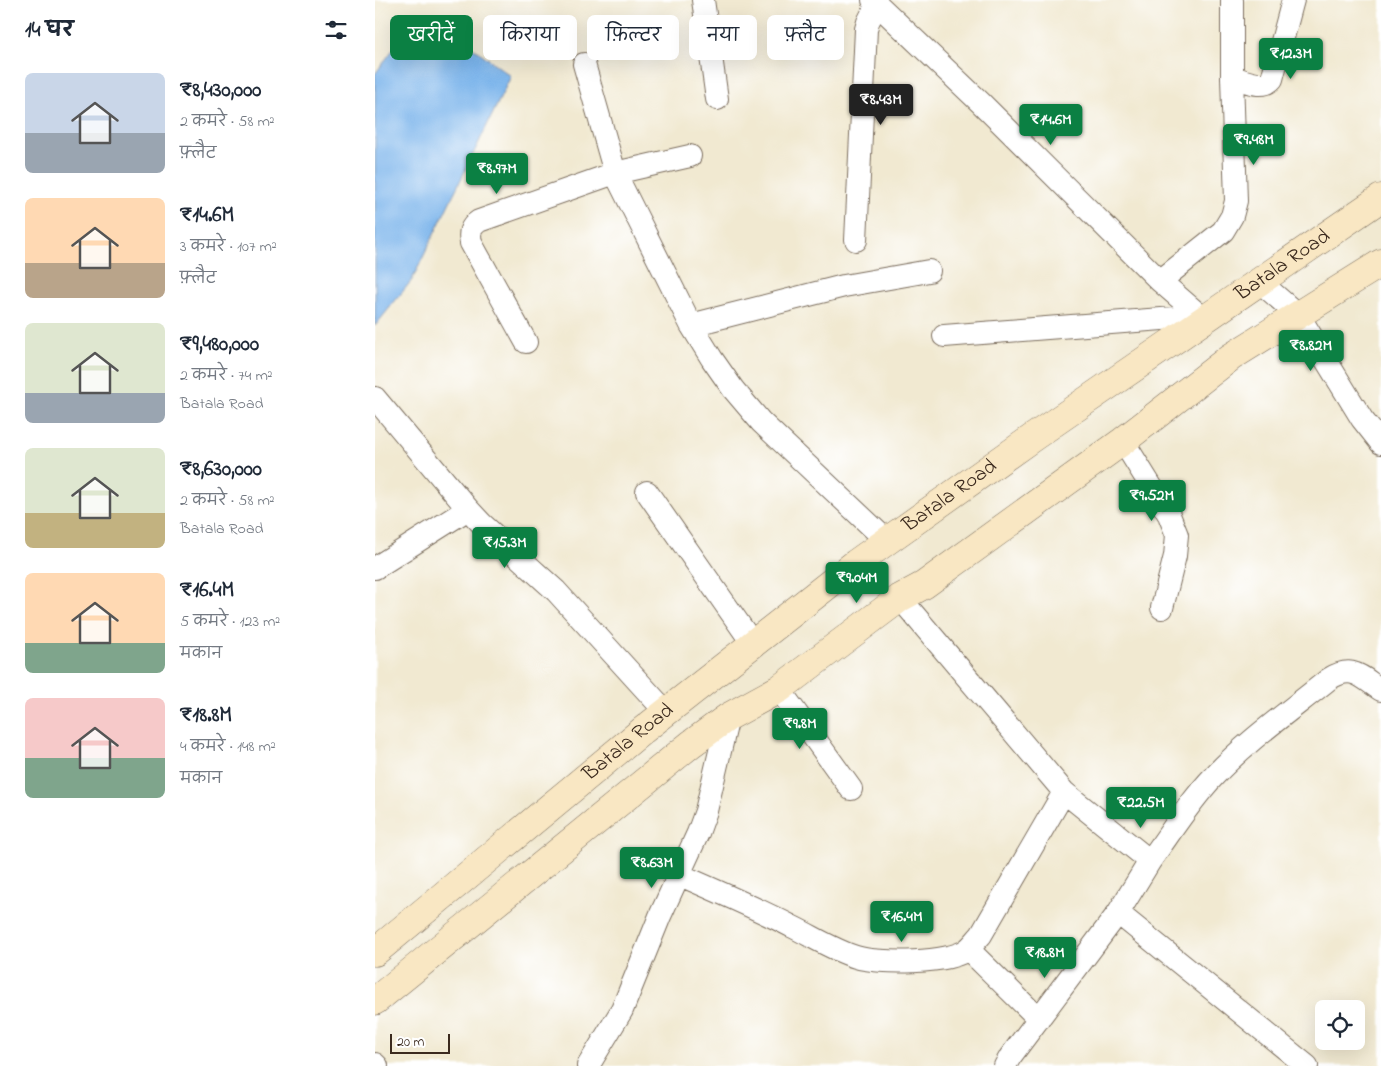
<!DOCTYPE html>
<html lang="hi">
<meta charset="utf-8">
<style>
body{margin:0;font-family:"Indie Flower","Playpen Sans Deva",sans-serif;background:#f2f2f3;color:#1f2937;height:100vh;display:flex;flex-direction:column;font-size:19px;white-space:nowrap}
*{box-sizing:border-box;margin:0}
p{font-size:16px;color:#747a83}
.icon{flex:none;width:28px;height:28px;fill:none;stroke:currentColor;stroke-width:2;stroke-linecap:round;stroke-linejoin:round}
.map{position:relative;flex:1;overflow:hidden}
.side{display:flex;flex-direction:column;background:#fff;width:375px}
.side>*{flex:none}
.top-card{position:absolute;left:15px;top:15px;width:475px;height:45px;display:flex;gap:10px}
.buttons{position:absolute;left:940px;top:1000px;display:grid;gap:10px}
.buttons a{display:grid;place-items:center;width:50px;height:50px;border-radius:8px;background:#fff;box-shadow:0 5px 20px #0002;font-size:25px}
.scale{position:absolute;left:15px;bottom:12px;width:60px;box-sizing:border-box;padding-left:5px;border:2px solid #3b2a1e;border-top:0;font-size:14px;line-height:18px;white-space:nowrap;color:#3b2a1e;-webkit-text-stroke:4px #fff;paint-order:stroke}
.price{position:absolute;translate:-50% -42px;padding:0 11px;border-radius:5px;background:#0b8043;color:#fff;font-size:16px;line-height:32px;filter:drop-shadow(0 1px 2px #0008)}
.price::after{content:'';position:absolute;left:50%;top:30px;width:15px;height:11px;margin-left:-8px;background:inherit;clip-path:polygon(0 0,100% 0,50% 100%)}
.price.active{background:#222;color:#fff}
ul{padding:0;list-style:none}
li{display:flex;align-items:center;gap:15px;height:125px;padding:0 25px}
li span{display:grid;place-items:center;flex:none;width:140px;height:100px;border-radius:8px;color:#555}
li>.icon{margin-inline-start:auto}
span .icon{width:60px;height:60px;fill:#fffc;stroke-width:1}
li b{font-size:21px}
h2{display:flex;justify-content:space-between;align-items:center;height:60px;padding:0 25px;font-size:21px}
.pill{padding:0 18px;border-radius:8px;background:#fff;box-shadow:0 5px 20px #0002;font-size:18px;line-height:45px}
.pill.active{background:#0b8043;color:#fff}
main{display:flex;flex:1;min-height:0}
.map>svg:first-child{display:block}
</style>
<main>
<section class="side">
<h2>14 घर<svg class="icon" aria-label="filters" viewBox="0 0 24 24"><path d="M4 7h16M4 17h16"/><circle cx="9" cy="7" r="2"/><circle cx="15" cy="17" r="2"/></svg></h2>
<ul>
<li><span style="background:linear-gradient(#c9d6e8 60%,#9aa5b1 0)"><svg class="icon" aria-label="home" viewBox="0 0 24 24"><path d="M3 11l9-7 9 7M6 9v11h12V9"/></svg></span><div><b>₹8,430,000</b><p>2 कमरे · 58 m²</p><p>फ़्लैट</p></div></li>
<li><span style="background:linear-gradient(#ffd9b3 65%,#b9a48a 0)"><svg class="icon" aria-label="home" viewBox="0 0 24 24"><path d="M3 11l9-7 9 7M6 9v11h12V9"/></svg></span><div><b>₹14.6M</b><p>3 कमरे · 107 m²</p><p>फ़्लैट</p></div></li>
<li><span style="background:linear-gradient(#dfe7d0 70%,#9aa5b1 0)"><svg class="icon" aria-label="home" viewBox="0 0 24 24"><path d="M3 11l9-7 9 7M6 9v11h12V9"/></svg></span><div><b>₹9,480,000</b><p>2 कमरे · 74 m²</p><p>Batala Road</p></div></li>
<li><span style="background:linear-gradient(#dfe7d0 65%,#c2b280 0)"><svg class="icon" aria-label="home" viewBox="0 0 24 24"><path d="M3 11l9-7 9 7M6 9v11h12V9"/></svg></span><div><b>₹8,630,000</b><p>2 कमरे · 58 m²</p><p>Batala Road</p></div></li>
<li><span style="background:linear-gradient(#ffd9b3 70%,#7fa58c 0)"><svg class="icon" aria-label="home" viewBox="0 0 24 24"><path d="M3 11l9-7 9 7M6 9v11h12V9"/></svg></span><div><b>₹16.4M</b><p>5 कमरे · 123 m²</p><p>मकान</p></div></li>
<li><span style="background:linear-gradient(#f6c9c9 60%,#7fa58c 0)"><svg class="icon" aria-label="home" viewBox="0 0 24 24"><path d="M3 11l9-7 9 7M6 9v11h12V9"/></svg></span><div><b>₹18.8M</b><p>4 कमरे · 148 m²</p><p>मकान</p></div></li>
</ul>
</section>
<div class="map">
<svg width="1006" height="1066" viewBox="0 0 1006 1066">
<rect width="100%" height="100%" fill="#fff"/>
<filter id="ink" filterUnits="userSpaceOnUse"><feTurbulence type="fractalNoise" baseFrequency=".02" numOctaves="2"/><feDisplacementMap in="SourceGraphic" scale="10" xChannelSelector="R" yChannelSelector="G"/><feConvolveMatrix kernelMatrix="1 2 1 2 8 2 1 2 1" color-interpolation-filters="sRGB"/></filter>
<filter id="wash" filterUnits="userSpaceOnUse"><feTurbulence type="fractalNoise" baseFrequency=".0096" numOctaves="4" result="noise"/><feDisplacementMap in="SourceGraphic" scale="20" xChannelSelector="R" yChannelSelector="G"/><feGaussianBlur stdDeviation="1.12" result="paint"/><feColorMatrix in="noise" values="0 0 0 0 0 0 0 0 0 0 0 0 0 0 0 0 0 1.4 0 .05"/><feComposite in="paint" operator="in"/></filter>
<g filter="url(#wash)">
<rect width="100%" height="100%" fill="#f1e9d1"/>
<path fill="#7ab4eb" stroke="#5a6f84" d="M 55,15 L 136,76 L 37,280 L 0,326 L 0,74 L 22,44 Z"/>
</g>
<g filter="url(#ink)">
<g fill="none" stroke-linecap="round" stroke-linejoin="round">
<g stroke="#7b6d5d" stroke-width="24">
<path id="minor" d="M 328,0 L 342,99
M 498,0 L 606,103 L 785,281 L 830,320
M 209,64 L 240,173 L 316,325 L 337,359 L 358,389 L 386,422 L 512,541
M 857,77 C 869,80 888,90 897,79 L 918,0
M 481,240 L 491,29 L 493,22 L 502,4
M 785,281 L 848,231 L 857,216 L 861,201 L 857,77 L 857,0
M 885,282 L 924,316 L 987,419 L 1006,443
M 316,325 L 469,286 L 554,271
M 569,336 L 825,316
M 151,342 L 96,243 C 94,233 95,227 104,221 L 240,173 L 315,156
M 0,398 L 93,509 L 107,524 L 181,591 L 291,712
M 748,441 L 794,515 L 802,535 L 800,556 L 787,608
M 272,492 L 378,644
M 0,568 L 93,509
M 525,598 L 689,792 L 775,861 C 796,832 815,801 840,775 C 874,739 916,710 954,679 C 978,664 986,677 1006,690
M 404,689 L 476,789
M 775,861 L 743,913 L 932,1066
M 305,875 C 342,891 379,907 416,926 C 437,936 458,950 481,957 C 503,964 575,964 593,949 C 598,945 602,939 606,935 L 689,792
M 593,949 L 664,1019
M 0,1064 L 2,1066
M 213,1066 L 247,1010 L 285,916 L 323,833 L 331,811 L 353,717
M 630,1066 L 635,1057 L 743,913"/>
</g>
<g stroke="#7b6d5d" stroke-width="29">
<g id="secondary">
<path id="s1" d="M 0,952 L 267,731 L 481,563 L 657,438 L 1006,198"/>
<path d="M 0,1001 L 316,744 L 353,717 L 404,689 L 525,598 L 549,585 L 748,441 L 856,357 L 1006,263"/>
</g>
</g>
<use href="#minor" stroke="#fff" stroke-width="22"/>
<use href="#secondary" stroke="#f9e7c3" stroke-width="28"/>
</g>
</g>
<g text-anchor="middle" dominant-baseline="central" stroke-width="4" stroke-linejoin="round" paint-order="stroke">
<g font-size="21" fill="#3b2a1e" stroke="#fff">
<text stroke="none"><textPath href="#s1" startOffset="1139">Batala Road</textPath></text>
<text stroke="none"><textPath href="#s1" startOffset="734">Batala Road</textPath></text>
<text stroke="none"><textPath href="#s1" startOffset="329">Batala Road</textPath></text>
</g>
</g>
</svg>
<div class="buttons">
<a><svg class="icon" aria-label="locate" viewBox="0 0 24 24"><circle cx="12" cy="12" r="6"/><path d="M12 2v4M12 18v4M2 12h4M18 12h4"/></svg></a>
</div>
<div class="scale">20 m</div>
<b class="price" style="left:916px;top:80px">₹12.3M</b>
<b class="price active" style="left:506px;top:126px">₹8.43M</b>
<b class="price" style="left:676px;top:146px">₹14.6M</b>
<b class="price" style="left:879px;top:166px">₹9.48M</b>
<b class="price" style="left:122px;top:195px">₹8.97M</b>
<b class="price" style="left:936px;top:372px">₹8.82M</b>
<b class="price" style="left:777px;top:522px">₹9.52M</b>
<b class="price" style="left:130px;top:569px">₹15.3M</b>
<b class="price" style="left:482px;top:604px">₹9.04M</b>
<b class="price" style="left:425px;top:750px">₹9.8M</b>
<b class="price" style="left:766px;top:829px">₹22.5M</b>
<b class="price" style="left:277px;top:889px">₹8.63M</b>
<b class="price" style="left:527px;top:943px">₹16.4M</b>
<b class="price" style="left:670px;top:979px">₹18.8M</b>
<div class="top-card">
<a class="pill active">खरीदें</a>
<a class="pill">किराया</a>
<a class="pill">फ़िल्टर</a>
<a class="pill">नया</a>
<a class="pill">फ़्लैट</a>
</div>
</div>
</main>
